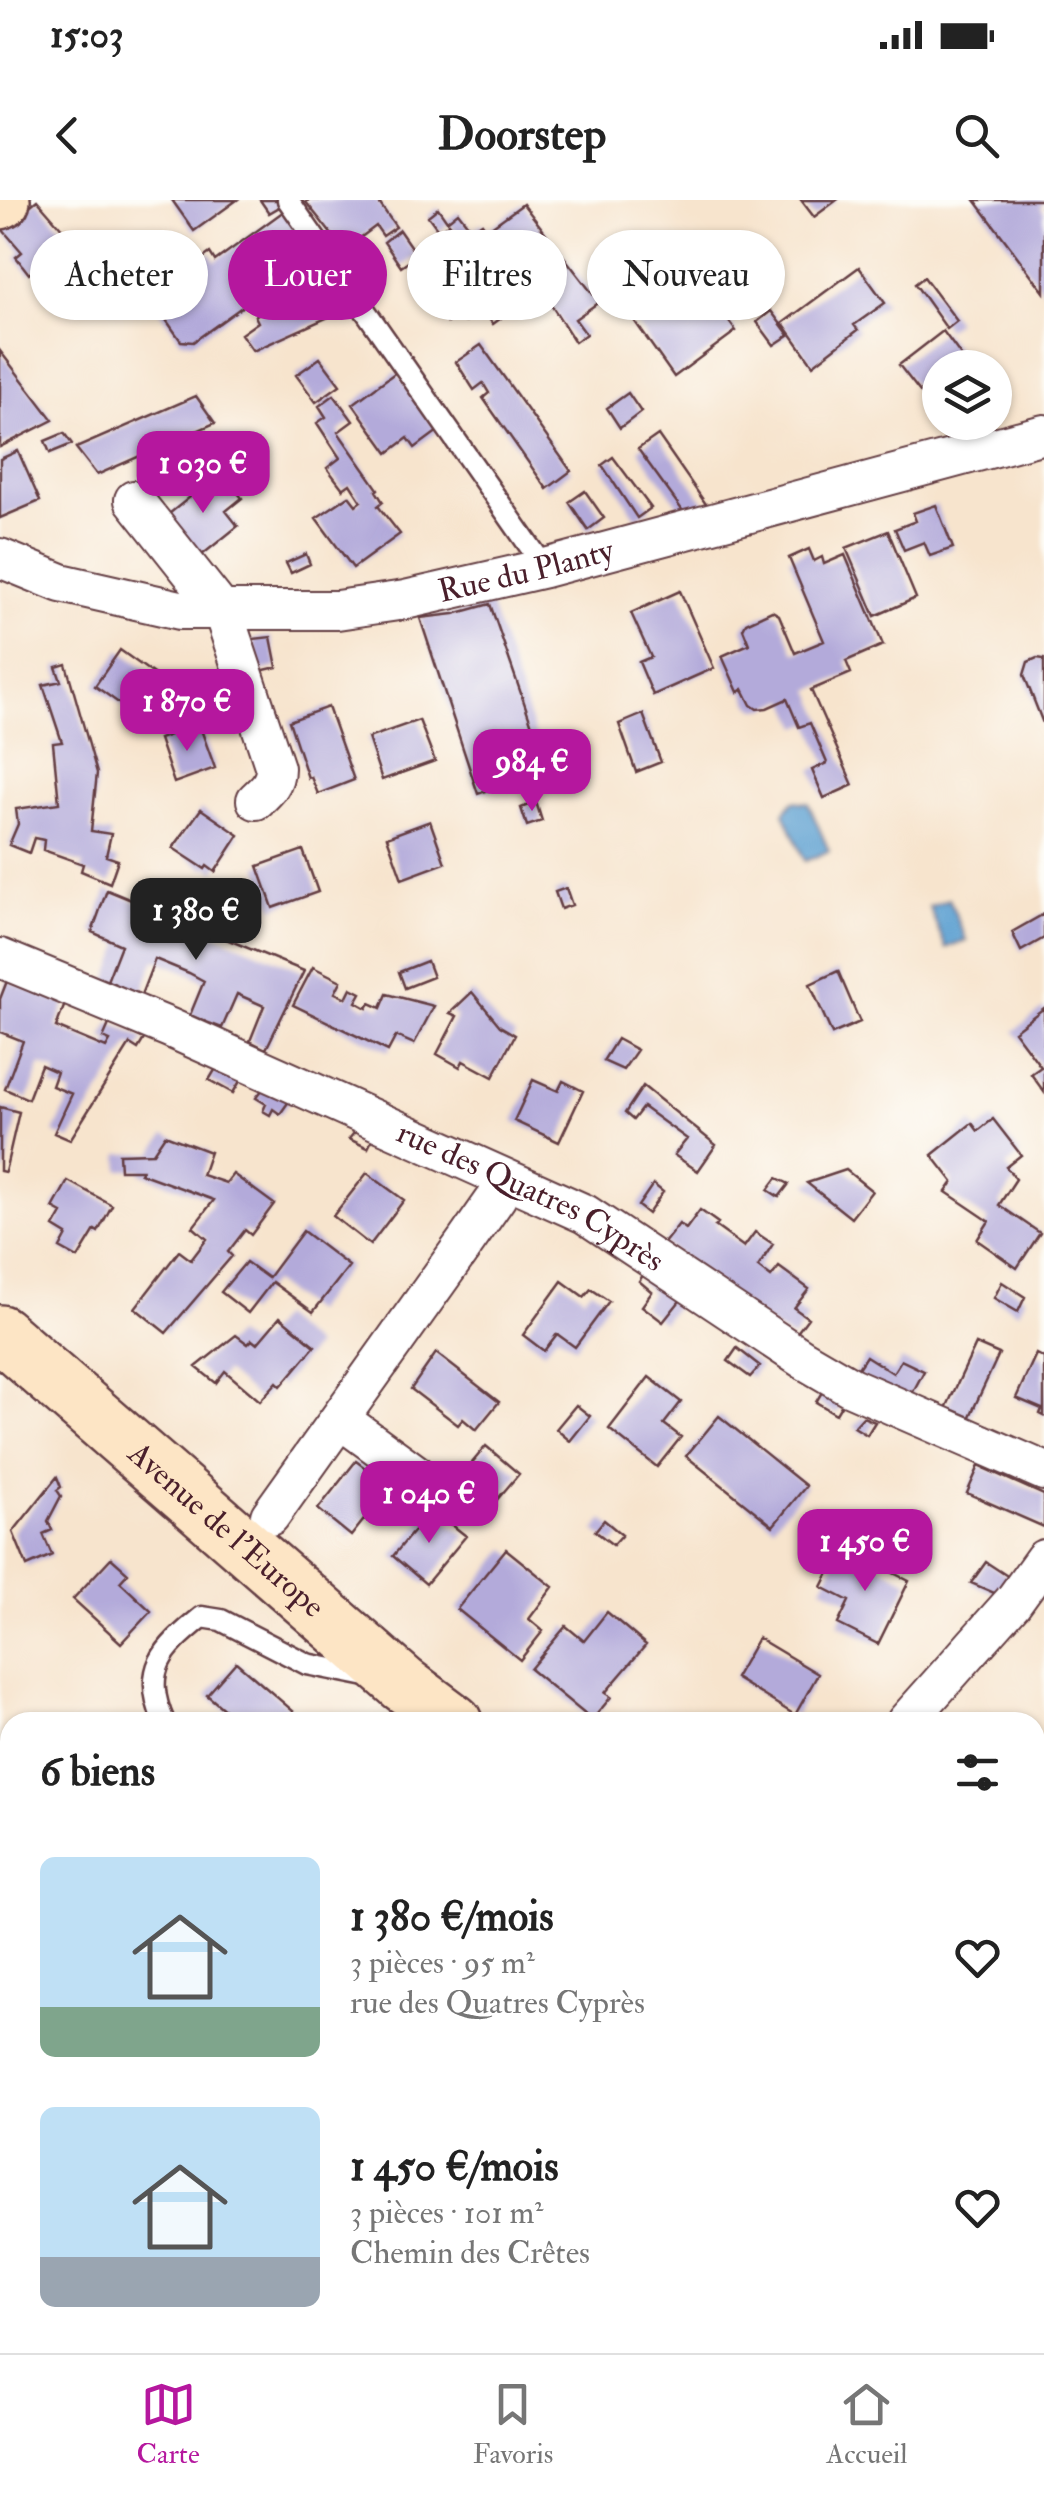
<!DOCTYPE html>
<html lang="fr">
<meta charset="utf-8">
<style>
body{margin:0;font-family:"IM FELL Double Pica",serif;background:#f2f2f2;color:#222;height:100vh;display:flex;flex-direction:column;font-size:38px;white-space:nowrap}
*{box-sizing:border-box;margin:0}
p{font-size:32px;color:#767676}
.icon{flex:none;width:55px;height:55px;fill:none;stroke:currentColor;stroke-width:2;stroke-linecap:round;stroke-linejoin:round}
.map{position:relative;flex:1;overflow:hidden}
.panel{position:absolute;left:0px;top:1512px;width:1045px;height:642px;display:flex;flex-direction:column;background:#fff;border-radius:30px 30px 0 0;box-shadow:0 2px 8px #0004}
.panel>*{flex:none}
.banner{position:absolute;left:30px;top:30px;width:985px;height:90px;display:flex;gap:20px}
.controls{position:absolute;left:922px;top:150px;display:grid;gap:20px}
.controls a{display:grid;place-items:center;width:90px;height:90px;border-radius:50%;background:#fff;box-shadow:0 2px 8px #0004;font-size:50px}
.price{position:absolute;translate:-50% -85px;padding:0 22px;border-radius:20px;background:#b5179e;color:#fff;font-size:32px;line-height:65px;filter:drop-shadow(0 2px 5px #0008)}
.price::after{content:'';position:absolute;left:50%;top:60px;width:30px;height:22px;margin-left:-15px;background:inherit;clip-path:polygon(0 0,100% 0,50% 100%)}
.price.current{background:#222;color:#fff}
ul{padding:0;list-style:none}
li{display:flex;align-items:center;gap:30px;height:250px;padding:0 40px}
li span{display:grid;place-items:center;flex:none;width:280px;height:200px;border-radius:15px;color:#555}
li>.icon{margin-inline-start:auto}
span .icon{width:120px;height:120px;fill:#fffc;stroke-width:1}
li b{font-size:42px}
h2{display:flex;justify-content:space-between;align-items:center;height:120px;padding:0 40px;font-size:42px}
.pill{padding:0 35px;border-radius:45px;background:#fff;box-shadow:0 2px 8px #0004;font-size:35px;line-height:90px}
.pill.current{background:#b5179e;color:#fff}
.status{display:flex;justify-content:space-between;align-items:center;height:70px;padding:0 50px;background:#fff;direction:ltr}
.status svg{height:28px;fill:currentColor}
header{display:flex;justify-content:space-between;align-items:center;height:130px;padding:0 40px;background:#fff;font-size:45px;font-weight:700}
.tab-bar{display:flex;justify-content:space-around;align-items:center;height:140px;border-top:2px solid #e0e0e0;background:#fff;font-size:28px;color:#767676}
.tab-bar a{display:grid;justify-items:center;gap:5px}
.tab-bar .current{color:#b5179e}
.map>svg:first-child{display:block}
</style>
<div class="status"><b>15:03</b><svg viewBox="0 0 49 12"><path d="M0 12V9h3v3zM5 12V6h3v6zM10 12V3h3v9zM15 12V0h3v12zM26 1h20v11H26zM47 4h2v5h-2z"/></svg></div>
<header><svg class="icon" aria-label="back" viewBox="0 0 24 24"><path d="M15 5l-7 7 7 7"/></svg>Doorstep<svg class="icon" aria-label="search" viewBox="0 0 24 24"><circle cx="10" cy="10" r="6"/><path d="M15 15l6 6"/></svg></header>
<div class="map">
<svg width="1044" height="2153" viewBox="0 0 1044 2153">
<rect width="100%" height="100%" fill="#fdfcf7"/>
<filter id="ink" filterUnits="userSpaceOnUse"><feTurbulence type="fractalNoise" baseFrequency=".01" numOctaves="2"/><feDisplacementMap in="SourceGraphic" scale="20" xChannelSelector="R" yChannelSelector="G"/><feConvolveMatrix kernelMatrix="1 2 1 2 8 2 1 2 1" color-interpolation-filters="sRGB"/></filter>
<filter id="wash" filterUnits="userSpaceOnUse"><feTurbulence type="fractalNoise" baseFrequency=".0048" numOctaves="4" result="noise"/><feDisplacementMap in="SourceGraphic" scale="40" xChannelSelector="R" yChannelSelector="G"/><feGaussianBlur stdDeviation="2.25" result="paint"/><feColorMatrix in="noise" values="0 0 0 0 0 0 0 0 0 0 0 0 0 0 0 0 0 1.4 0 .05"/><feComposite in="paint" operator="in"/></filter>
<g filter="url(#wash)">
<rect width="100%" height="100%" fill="#f7e4cd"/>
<path fill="#5da0d1" stroke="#54607e" stroke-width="2.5" d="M 793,601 L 808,603 L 829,651 L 805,661 L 784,613 Z
M 949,699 L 966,740 L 946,748 L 929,707 Z"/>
<g id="blocks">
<path fill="#b3aada" d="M 37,0 L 71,39 L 29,74 L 16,57 L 22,52 L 2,29 Z
M 172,0 L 237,0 L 194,31 Z
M 260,0 L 277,0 L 281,6 L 269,13 Z
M 309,0 L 377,0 L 396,27 L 383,36 L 376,26 L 344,50 L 306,2 Z
M 801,0 L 837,0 L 814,17 Z
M 975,0 L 1044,0 L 1041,7 L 1044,12 L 1044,92 Z
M 523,4 L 599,102 L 575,119 L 586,134 L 575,142 L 532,75 L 502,96 L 512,110 L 493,124 L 482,110 L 465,122 L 459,115 L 447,123 L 425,90 L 436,82 L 429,72 L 447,59 L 442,52 L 456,42 L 461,49 L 466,45 L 449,23 L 439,31 L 428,16 L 438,8 L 447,21 L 458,12 L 472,30 L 482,23 L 487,30 Z
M 284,11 L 303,37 L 234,87 L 246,104 L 193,142 L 181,141 L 150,97 L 210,53 L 215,61 Z
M 399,30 L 417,56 L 401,67 L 384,42 Z
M 84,48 L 100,70 L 119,57 L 138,82 L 135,85 L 142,95 L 126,107 L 123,103 L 113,110 L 74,55 Z
M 323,67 L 351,107 L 253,151 L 241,134 L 258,122 L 255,116 Z
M 859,67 L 885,103 L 854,125 L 858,130 L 813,165 L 783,123 Z
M 691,71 L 736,131 L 674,177 L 631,116 Z
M 924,77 L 957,121 L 947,129 L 915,84 Z
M 771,111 L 789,135 L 774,145 L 757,122 Z
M 943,131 L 970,168 L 940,168 L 938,215 L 899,165 Z
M 481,145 L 571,271 L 547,289 L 483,198 L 489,193 L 483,183 L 474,190 L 456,162 Z
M 0,151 L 53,220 L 0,247 Z
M 320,158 L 340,185 L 316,202 L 296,175 Z
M 396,172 L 438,231 L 415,248 L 408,238 L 388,253 L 353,204 Z
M 628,193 L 641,212 L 620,228 L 607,208 Z
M 334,195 L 353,221 L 338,232 L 378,289 L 376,291 L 383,302 L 378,306 L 400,334 L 353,368 L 316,318 L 349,296 L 356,305 L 361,301 L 350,284 L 343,289 L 327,268 L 340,258 L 317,223 L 326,217 L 319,206 Z
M 196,196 L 215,223 L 97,275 L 76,248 Z
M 64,233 L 72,244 L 50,253 L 45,241 Z
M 658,235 L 708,307 L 685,314 L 638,249 Z
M 18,251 L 40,301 L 0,318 L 0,259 Z
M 613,257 L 651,308 L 637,318 L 602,265 Z
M 216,266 L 242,298 L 226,311 L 238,326 L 192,363 L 159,322 L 205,285 L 201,279 Z
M 585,291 L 604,318 L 588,330 L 569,302 Z
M 936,305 L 953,348 L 930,356 L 924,342 L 904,350 L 895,329 L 916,321 L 913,313 Z
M 888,331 L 916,398 L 875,416 L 846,348 Z
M 809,349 L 814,361 L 822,357 L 824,364 L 845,355 L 883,445 L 846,461 L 851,473 L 811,490 L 853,585 L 824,598 L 812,570 L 827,563 L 810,523 L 799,527 L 787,499 L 767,508 L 757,509 L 751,505 L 743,489 L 738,492 L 722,456 L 749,444 L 743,429 L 746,423 L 772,411 L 779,415 L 795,453 L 824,441 L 789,358 Z
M 306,354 L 310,364 L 291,373 L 286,363 Z
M 680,391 L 714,468 L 653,495 L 639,462 L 651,457 L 631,413 Z
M 490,404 L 544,560 L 509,572 L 512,582 L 478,594 L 420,418 L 454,414 Z
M 271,437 L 277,467 L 260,471 L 253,439 Z
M 120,450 L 159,478 L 134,514 L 95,486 Z
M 1037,458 L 1044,459 L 1044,526 L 1024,475 L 1028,462 Z
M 66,464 L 97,573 L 91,631 L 111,634 L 106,656 L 118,660 L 110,683 L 81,671 L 83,664 L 43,650 L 44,640 L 34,638 L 29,653 L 9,645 L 18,624 L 16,609 L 59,603 L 53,543 L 62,542 L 43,485 L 61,481 L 56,467 Z
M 328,507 L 354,580 L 318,594 L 311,577 L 308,578 L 289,521 Z
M 643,514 L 661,562 L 636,572 L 619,524 Z
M 419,520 L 435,561 L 382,580 L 368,538 Z
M 199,524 L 215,568 L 174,583 L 159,539 Z
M 536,602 L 542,621 L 527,626 L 521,608 Z
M 201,609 L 239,635 L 215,672 L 207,666 L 205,669 L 173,648 Z
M 430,621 L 445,663 L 402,679 L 387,637 Z
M 303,650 L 318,692 L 273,708 L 258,666 Z
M 566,688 L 572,705 L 561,709 L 555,692 Z
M 107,690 L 304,771 L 266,849 L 250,841 L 264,806 L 237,794 L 222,828 L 206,822 L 190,815 L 204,781 L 189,773 L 155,759 L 141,795 L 107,781 L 121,745 L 92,732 Z
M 1044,714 L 1044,738 L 1021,751 L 1012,732 Z
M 427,761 L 433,777 L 405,788 L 399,772 Z
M 313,767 L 341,781 L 335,793 L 346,798 L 351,788 L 361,793 L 356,802 L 367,808 L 370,803 L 381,808 L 387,794 L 434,806 L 414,844 L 396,836 L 388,851 L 293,805 Z
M 838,771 L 860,822 L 832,834 L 810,784 Z
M 7,781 L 65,804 L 56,827 L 106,848 L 110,841 L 103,838 L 110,822 L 144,839 L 138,849 L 130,844 L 70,940 L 54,933 L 72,894 L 52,886 L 57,872 L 41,865 L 28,899 L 5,889 L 23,841 L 0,832 L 0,799 Z
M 472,792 L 500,826 L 515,835 L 493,877 L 463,861 L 460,867 L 437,854 L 457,816 L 450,813 Z
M 1044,808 L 1044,892 L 1031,874 L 1041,867 L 1014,831 Z
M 617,839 L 637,850 L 623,870 L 603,861 Z
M 218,865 L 243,876 L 233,893 L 209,880 Z
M 533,880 L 558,891 L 563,881 L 583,891 L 559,942 L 514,921 Z
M 266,885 L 292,897 L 280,914 L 273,909 L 270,915 L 263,911 L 266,904 L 256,898 Z
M 643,886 L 716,945 L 698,971 L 674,955 L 687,939 L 643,907 L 633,920 L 625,913 Z
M 0,907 L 19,912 L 5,972 L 0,971 Z
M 993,919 L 1021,955 L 1006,967 L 1016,979 L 999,1005 L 1040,1033 L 1017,1068 L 977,1040 L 989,1021 L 946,992 L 953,982 L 932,955 L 972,923 L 978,931 Z
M 358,928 L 374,936 L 368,948 L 349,939 Z
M 165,935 L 210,952 L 202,975 L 226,983 L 233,974 L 274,1004 L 251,1035 L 245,1030 L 228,1052 L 232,1056 L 166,1133 L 135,1108 L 179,1051 L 191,1060 L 207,1039 L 193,1027 L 214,1000 L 140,973 L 142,970 L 120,970 L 119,954 L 153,953 Z
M 846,970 L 872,991 L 851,1018 L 807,983 Z
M 367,973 L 404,1000 L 370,1045 L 333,1016 Z
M 777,978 L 789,984 L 779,997 L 768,990 Z
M 68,981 L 112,1005 L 98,1032 L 95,1030 L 78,1058 L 60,1048 L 67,1035 L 54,1027 L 62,1013 L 53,1008 Z
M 653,984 L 663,992 L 648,1014 L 638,1006 Z
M 700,1010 L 718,1023 L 715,1026 L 744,1047 L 755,1032 L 773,1044 L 758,1067 L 771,1077 L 779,1067 L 809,1089 L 794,1108 L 808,1118 L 793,1138 L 777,1130 L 664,1043 L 679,1024 L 686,1029 Z
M 303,1031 L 349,1066 L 313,1112 L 272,1082 L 248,1113 L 221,1092 L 246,1062 L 268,1078 Z
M 646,1071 L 683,1097 L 663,1122 L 642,1106 L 652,1092 L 639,1081 Z
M 562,1081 L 584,1097 L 591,1089 L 609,1101 L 575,1147 L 557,1134 L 544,1151 L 523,1135 Z
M 1002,1082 L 1025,1097 L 1018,1112 L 994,1098 Z
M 280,1117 L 315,1146 L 281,1186 L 277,1182 L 260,1201 L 225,1171 L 216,1183 L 196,1167 L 236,1135 L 248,1144 L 252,1140 L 257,1144 Z
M 976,1144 L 999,1154 L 965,1227 L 942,1217 Z
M 737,1148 L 760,1166 L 750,1177 L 728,1161 Z
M 436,1153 L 499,1202 L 476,1230 L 463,1219 L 458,1225 L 411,1189 Z
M 1036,1154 L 1044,1158 L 1044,1216 L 1040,1214 L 1042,1209 L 1016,1198 Z
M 866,1156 L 893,1173 L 901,1160 L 924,1171 L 908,1201 L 854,1174 Z
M 649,1177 L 681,1202 L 664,1224 L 681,1237 L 657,1267 L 609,1229 Z
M 822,1192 L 842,1204 L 836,1214 L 816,1202 Z
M 576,1205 L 590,1216 L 570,1241 L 556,1229 Z
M 719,1216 L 806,1286 L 773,1326 L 686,1256 Z
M 863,1217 L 875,1222 L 867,1235 L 854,1227 Z
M 486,1246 L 519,1274 L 489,1309 L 456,1282 Z
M 356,1261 L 390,1287 L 351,1336 L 318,1309 Z
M 979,1266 L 1044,1295 L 1044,1327 L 967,1293 Z
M 57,1277 L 61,1287 L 57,1290 L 61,1296 L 48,1321 L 52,1330 L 43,1334 L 52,1355 L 27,1366 L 13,1332 Z
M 432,1309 L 466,1336 L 426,1384 L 393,1356 Z
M 604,1320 L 622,1335 L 613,1345 L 595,1331 Z
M 842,1347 L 909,1381 L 878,1444 L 838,1424 L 849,1401 L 822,1387 Z
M 506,1349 L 553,1387 L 529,1419 L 543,1431 L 520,1460 L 457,1409 Z
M 111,1358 L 128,1373 L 120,1382 L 151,1411 L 121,1443 L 73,1399 Z
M 986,1362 L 1012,1379 L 1001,1396 L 971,1383 Z
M 607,1412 L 646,1445 L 605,1493 L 611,1497 L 592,1520 L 530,1469 L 566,1426 L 584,1441 Z
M 758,1438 L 818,1474 L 795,1515 L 735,1478 Z
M 236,1462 L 293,1511 L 283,1522 L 239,1522 L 207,1495 Z
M 7,1680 L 10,1686 L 10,1748 L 0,1753 L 0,1684 Z
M 1035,1774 L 1044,1781 L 1044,1792 L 1035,1804 Z
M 10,1829 L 10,1906 L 3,1912 L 0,1909 L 0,1833 L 3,1836 Z
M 0,1956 L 10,1967 L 10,2013 L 0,2005 Z
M 1035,2142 L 1044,2149 L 1044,2153 L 977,2153 L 966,2145 L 1035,2145 Z
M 228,2145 L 266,2145 L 258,2153 L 239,2153 Z
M 330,2145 L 344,2145 L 354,2153 L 321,2153 Z
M 369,2145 L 463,2145 L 479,2153 L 396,2153 L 387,2145 L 379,2153 L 362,2153 Z
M 716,2145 L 770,2145 L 781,2153 L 710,2153 Z"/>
</g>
</g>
<g filter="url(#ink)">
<use href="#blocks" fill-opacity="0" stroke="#643d43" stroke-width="2.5"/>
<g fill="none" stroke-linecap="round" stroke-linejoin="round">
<g stroke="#643d43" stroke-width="25">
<path id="service" d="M 288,0 L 545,368
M 164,1522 C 141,1469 163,1449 202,1417 L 221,1420 L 307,1464 L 372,1477
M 1035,1881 L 1044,1868"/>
</g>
<g stroke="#643d43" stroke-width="42">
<g id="minor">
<path d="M 134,300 L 223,412 L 275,568 C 275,583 267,590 256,600"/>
<path id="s1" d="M 0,358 L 61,383 L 180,410 L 337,410 L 405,400 L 545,368 L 1044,234"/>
<path id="s2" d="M 0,758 L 170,828 L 585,1014 L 803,1159 L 851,1187 L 1044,1271"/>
<path d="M 340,1219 L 417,1275"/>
<path d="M 270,1316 L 467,1040 L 497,997 L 505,979"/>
<path d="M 906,1522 L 1013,1402 L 1044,1359"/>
<path d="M 1035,1736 L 1044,1743"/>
<path d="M 0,1932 L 10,1942"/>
<path d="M 190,2145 L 198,2153"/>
<path d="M 855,2145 L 867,2153"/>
<path d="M 114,2153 L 122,2145"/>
</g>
</g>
<g stroke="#643d43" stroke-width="60">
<g id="secondary">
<path d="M 0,1 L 2,0"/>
<path id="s3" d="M 0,1133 L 403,1484 L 454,1522"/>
<path d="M 1035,1960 L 1044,1967"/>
</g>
</g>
<use href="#service" stroke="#fff" stroke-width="20"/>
<use href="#minor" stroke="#fff" stroke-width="38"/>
<use href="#secondary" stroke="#fde5c5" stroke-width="55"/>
</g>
</g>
<g text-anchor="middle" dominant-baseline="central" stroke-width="8" stroke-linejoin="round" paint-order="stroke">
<g font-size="32" fill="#4a1f2b" stroke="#fdfcf7">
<text stroke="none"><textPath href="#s1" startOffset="538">Rue du Planty</textPath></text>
<text stroke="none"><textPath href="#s2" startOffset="582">rue des Quatres Cyprès</textPath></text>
<text stroke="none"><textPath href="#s3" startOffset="300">Avenue de l'Europe</textPath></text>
</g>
</g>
</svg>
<div class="controls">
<a><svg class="icon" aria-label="layers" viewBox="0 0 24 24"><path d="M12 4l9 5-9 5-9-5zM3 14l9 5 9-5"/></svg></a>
</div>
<b class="price" style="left:203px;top:316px">1 030 €</b>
<b class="price" style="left:187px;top:554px">1 870 €</b>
<b class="price" style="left:532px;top:614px">984 €</b>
<b class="price current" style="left:196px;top:763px">1 380 €</b>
<b class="price" style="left:429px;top:1346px">1 040 €</b>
<b class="price" style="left:865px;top:1394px">1 450 €</b>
<div class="banner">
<a class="pill">Acheter</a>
<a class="pill current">Louer</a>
<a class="pill">Filtres</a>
<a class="pill">Nouveau</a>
</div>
<section class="panel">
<h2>6 biens<svg class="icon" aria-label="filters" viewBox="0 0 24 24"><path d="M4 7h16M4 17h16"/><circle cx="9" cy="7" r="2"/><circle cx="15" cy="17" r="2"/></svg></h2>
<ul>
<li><span style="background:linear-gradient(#bfe0f5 75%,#7fa58c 0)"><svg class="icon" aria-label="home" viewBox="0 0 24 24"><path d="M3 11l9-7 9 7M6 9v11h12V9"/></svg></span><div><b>1 380 €/mois</b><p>3 pièces · 95 m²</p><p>rue des Quatres Cyprès</p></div><svg class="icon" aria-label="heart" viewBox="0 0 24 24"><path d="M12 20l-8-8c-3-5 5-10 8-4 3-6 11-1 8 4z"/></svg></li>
<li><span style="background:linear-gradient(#bfe0f5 75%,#9aa5b1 0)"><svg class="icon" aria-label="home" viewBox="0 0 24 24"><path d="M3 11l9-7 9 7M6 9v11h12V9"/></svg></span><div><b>1 450 €/mois</b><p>3 pièces · 101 m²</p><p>Chemin des Crêtes</p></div><svg class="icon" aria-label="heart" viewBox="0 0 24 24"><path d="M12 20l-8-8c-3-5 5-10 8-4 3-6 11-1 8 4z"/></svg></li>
</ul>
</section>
</div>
<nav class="tab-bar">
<a class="current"><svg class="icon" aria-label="map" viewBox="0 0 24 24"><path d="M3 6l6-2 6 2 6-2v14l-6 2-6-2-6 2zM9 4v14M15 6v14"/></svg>Carte</a>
<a><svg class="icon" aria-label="saved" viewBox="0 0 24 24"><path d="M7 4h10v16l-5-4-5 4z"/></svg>Favoris</a>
<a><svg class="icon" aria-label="home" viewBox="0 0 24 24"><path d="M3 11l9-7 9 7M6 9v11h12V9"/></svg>Accueil</a>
</nav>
